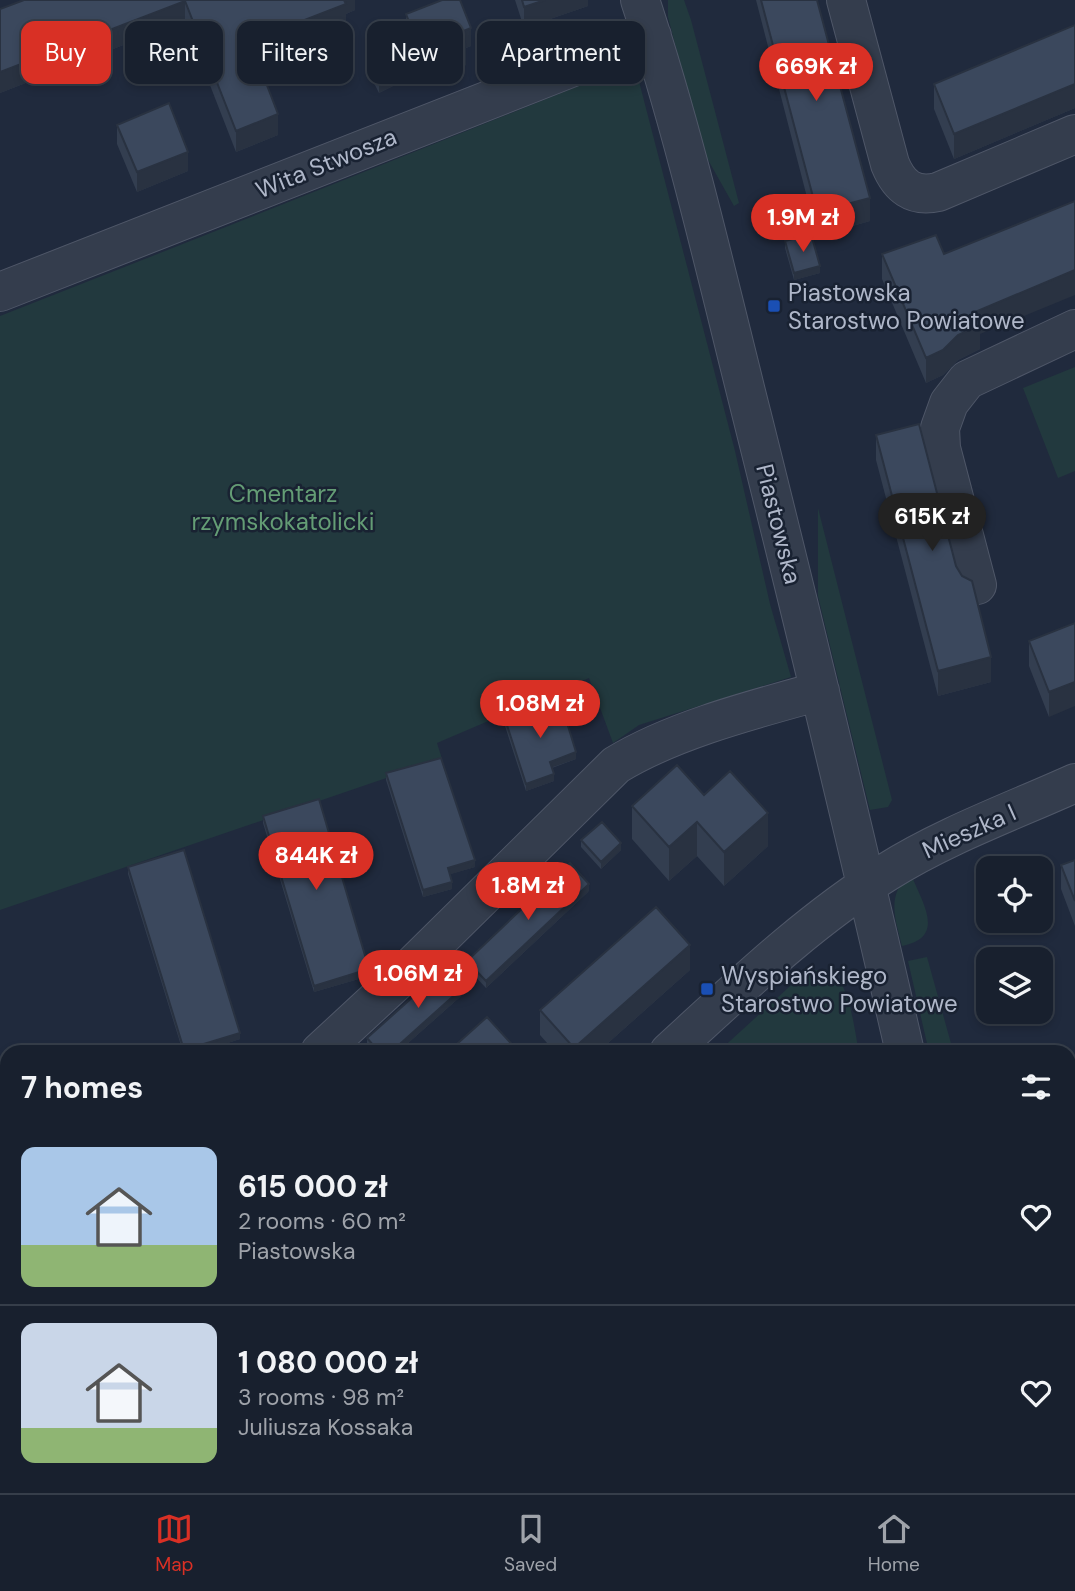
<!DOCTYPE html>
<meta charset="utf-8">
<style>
body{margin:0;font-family:"DM Sans",sans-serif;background:#212836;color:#f1f3f6;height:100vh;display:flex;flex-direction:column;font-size:26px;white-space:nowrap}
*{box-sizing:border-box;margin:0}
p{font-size:23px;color:#9fa3aa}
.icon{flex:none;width:38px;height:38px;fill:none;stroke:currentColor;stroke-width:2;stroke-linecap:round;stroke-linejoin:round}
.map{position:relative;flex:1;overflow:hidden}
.panel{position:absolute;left:0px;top:1045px;width:1076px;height:450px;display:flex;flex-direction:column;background:#18202e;border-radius:21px 21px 0 0;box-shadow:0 4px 10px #0003,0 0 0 2px #363e4a}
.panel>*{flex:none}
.banner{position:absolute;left:21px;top:21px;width:700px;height:63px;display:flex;gap:14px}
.buttons{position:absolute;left:976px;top:856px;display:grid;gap:14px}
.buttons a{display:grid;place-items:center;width:77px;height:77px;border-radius:14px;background:#18202e;box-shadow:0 4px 10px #0003,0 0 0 2px #363e4a;font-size:35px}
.price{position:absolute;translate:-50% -60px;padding:0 16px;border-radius:24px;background:#d93025;color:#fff;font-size:23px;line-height:46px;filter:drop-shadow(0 2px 4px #0008)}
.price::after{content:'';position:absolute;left:50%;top:42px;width:21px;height:16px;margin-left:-10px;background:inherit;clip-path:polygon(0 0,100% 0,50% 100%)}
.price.current{background:#222;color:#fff}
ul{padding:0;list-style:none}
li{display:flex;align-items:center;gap:21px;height:175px;padding:0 21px}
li+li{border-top:2px solid #363e4a}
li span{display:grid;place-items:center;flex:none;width:196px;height:140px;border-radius:14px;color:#555}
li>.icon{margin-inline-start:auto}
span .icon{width:84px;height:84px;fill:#fffc;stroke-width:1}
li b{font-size:30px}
h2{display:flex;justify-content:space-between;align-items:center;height:84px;padding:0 21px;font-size:30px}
.pill{padding:0 24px;border-radius:14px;background:#18202e;box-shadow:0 4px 10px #0003,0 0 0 2px #363e4a;font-size:24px;line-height:63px}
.pill.current{background:#d93025;color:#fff}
.tabs{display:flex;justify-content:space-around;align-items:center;height:98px;border-top:2px solid #363e4a;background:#18202e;font-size:19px;color:#9fa3aa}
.tabs a{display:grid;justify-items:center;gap:4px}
.tabs .current{color:#d93025}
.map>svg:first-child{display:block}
</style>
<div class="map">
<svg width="1075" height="1493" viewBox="0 0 1075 1493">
<rect width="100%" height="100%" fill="#202a3d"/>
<path fill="#22393e" d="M 668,0 L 684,0 L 691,20 L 739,203 L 734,206 L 707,158 L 700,140 L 668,17 Z
M 632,64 L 635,66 L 735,451 L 770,604 L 791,677 L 639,725 L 613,743 L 589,678 L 437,743 L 442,759 L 0,910 L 0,316 C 211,233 422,150 632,64 Z
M 1075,367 L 1075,471 L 1058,478 L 1023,388 Z
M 818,508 L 892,800 L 888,807 L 870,810 L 818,596 Z
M 910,872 C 921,901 948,937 902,946 C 895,917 886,897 910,872 Z
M 927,957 L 952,1047 L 953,1052 L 929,1052 L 908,961 Z
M 815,970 C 823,971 830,971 836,977 C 850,989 855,1033 859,1052 L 718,1052 L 800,977 Z"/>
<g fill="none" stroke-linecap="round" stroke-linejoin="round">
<g stroke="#4f5768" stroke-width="40">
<path id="minor" d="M 640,0 C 685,136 717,277 752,416 C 805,628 856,839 905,1052
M 846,0 L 890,164 C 899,186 913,198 938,192 L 1075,134
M 0,292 L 652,36
M 977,585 L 941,448 L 940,428 L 949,403 L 967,380 L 1075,329
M 320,1052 L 400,978 L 616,765 C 673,730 755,709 820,691
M 669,1052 C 738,989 807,922 887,872 C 944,836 1013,811 1075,783
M 0,1135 L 7,1134
M 1069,1382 L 1075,1382
M 310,1488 L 313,1493
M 1007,1488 L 1008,1493
M 174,1493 L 180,1488
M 586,1493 L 595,1488"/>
</g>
<use href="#minor" stroke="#343d4d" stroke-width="38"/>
</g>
<path fill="#333e50" d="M 24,0 L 355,0 L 355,10 L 346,14 L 346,25 L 257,60 L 278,135 L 236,152 L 185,21 L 0,93 L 0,9 Z
M 515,0 L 588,0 L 588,6 L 524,28 Z
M 756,0 L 817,0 L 870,221 L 817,236 Z
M 406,14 L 471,46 L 466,48 L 466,65 L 425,81 L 421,72 L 379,93 L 368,71 L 368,53 L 407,35 L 406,33 Z
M 1075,25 L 1075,108 L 954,159 L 934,109 L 934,84 Z
M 117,125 L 188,171 L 137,192 L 117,144 Z
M 785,241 L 820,273 L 794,280 L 785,248 Z
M 882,254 L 980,334 L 980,349 L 958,360 L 943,375 L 926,383 L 882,279 Z
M 876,435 L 956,566 L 991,682 L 938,696 L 876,460 Z
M 1075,623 L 1049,717 L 1029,666 L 1029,641 Z
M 505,719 L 576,759 L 552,768 L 554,781 L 526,791 L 505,726 Z
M 386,773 L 475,867 L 450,874 L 452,889 L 423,897 L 386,780 Z
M 704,795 L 768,846 L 724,886 L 697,856 L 669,881 L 632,839 L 632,806 Z
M 263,816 L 369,976 L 314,992 L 263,823 Z
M 581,840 L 621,850 L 601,869 L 581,847 Z
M 1075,860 L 1075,926 L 1061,889 L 1061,865 Z
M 128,867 L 240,1039 L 200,1052 L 183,1052 L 128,874 Z
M 589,891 L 486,988 L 467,968 L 467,961 Z
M 690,970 L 598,1052 L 555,1052 L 540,1035 L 540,1010 Z
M 469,989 L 398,1052 L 373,1052 L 367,1045 L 367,1038 Z
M 54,1488 L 109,1488 L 103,1493 L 72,1493 L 71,1492 L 69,1493 L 59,1493 Z
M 361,1488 L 519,1488 L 509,1493 L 361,1493 Z
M 781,1488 L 836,1488 L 837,1493 L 782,1493 Z"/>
<path fill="#293241" d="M 342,0 L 355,0 L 355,10 L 346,14 L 346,25 L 250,62 L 250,41 Z
M 545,0 L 588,0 L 588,6 L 524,28 L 524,7 Z
M 185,1 L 185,21 L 0,93 L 0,72 Z
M 471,28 L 471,46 L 466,48 L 466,65 L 425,81 L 425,63 L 461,32 Z
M 421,54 L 421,72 L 379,93 L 379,75 Z
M 1075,84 L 1075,108 L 954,159 L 954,134 Z
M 278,114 L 278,135 L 236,152 L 236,131 Z
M 188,152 L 188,171 L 137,192 L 137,172 Z
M 870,198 L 870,221 L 817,236 L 817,212 Z
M 820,266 L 820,273 L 794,280 L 794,273 Z
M 1075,270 L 1075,295 L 980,334 L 980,349 L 958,360 L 943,375 L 926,383 L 926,358 L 975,312 Z
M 991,657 L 991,682 L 938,696 L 938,671 Z
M 1075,682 L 1075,706 L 1049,717 L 1049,692 Z
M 576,752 L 576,759 L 550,768 L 550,762 Z
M 554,774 L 554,781 L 526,791 L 526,784 Z
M 768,813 L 768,846 L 724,886 L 724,852 Z
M 697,822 L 697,856 L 669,881 L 669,847 Z
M 621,843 L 621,850 L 601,869 L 601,862 Z
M 475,860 L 475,867 L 448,875 L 448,868 Z
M 452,882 L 452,889 L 423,897 L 423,890 Z
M 589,884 L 589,891 L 486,988 L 486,981 Z
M 690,945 L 690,970 L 598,1052 L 574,1052 L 574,1048 Z
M 369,969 L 369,976 L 314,992 L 314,986 Z
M 469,982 L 469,989 L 398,1052 L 391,1052 Z
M 240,1033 L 240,1039 L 200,1052 L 184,1052 L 184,1050 Z
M 64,1488 L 71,1488 L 71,1492 L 69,1493 L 64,1493 Z
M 87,1488 L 109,1488 L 103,1493 L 85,1493 L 85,1489 Z
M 475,1488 L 519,1488 L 509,1493 L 465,1493 Z
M 924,1488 L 952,1488 L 933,1493 L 924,1493 Z"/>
<path fill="#3b485d" stroke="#293241" stroke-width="2" d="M 24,0 L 344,0 L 346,4 L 250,41 L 278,114 L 236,131 L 185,1 L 0,72 L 0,9 Z
M 442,0 L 460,0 L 471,28 L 461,32 L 466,46 L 425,63 L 421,54 L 379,75 L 368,53 L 413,32 L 406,14 Z
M 522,0 L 545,0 L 524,7 Z
M 761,0 L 817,0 L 870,198 L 817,212 Z
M 1075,25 L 1075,84 L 954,134 L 934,84 Z
M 169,103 L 188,152 L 137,172 L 117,125 Z
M 1075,201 L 1075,270 L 975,312 L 980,325 L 958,335 L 943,350 L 926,358 L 882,254 L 936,235 L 944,254 Z
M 811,234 L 820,266 L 794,273 L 785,241 Z
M 919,424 L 956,566 L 962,576 L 972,581 L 991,657 L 938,671 L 876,435 Z
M 1075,623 L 1075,682 L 1049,692 L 1029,641 Z
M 560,700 L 576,752 L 550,762 L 554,774 L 526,784 L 505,719 Z
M 441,758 L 475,860 L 448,868 L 452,882 L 423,890 L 386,773 Z
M 677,765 L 704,795 L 730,771 L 768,813 L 724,852 L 697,822 L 669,847 L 632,806 Z
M 319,799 L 369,969 L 314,986 L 263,816 Z
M 602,822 L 621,843 L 601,862 L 581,840 Z
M 184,850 L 240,1033 L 184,1050 L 128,867 Z
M 1075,860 L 1075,901 L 1061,865 Z
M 570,863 L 589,884 L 486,981 L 467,961 Z
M 656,907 L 690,945 L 574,1048 L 540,1010 Z
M 452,962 L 469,982 L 391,1052 L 379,1052 L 367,1038 Z
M 487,1017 L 519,1052 L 448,1052 Z
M 371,1488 L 475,1488 L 465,1493 L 393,1493 L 372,1490 Z
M 598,1488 L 683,1488 L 685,1493 L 600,1493 Z
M 784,1488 L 836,1488 L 837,1493 L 786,1493 Z"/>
<g fill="#1a4fb4" stroke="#192232" stroke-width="2.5">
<rect x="767" y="299" width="14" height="14" rx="3.5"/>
<rect x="700" y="982" width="14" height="14" rx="3.5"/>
</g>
<g text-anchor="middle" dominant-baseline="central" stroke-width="5" stroke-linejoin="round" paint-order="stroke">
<g font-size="24" fill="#afb7c9" stroke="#192232">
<text transform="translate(326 163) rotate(-22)">Wita Stwosza</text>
<text transform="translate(779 524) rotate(76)">Piastowska</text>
<text transform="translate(969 831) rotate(-24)">Mieszka I</text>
</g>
<g font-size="24" fill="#afb7c9" stroke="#192232" text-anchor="start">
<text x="788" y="292">Piastowska<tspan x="788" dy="28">Starostwo Powiatowe</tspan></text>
<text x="721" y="975">Wyspiańskiego<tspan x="721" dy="28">Starostwo Powiatowe</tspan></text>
</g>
<g font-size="24" fill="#649d75" stroke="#192232">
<text x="283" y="493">Cmentarz<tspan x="283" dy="28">rzymskokatolicki</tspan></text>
</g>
</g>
</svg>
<div class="buttons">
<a><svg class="icon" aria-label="locate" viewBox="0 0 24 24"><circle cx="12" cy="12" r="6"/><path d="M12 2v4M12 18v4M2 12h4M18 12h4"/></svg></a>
<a><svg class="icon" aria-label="layers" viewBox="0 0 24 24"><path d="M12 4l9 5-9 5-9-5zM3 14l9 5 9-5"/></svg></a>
</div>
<b class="price" style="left:816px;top:103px">669K zł</b>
<b class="price" style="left:803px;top:254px">1.9M zł</b>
<b class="price current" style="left:932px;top:553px">615K zł</b>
<b class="price" style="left:540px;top:740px">1.08M zł</b>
<b class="price" style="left:316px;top:892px">844K zł</b>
<b class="price" style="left:528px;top:922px">1.8M zł</b>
<b class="price" style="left:418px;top:1010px">1.06M zł</b>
<div class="banner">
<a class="pill current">Buy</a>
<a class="pill">Rent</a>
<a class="pill">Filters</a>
<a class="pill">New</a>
<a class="pill">Apartment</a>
</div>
<section class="panel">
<h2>7 homes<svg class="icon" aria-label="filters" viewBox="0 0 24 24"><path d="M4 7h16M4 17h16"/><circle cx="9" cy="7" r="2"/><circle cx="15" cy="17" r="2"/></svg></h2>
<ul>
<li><span style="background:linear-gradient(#a9c7e8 70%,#8fb573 0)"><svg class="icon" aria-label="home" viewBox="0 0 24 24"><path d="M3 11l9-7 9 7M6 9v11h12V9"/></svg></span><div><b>615 000 zł</b><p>2 rooms · 60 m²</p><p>Piastowska</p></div><svg class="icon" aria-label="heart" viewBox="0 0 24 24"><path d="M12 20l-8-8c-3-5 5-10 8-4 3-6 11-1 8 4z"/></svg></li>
<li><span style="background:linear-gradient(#c9d6e8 75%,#8fb573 0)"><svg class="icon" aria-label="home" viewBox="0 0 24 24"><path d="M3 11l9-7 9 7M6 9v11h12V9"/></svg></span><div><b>1 080 000 zł</b><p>3 rooms · 98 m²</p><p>Juliusza Kossaka</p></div><svg class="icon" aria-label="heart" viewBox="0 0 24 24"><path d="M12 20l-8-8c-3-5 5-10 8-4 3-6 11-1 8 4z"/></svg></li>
</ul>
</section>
</div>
<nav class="tabs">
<a class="current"><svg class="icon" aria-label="map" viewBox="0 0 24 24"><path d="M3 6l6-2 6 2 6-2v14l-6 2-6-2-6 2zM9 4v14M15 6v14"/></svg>Map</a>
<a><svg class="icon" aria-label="saved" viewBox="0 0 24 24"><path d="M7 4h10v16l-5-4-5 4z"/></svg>Saved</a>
<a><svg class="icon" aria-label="home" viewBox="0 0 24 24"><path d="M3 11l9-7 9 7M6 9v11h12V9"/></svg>Home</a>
</nav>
